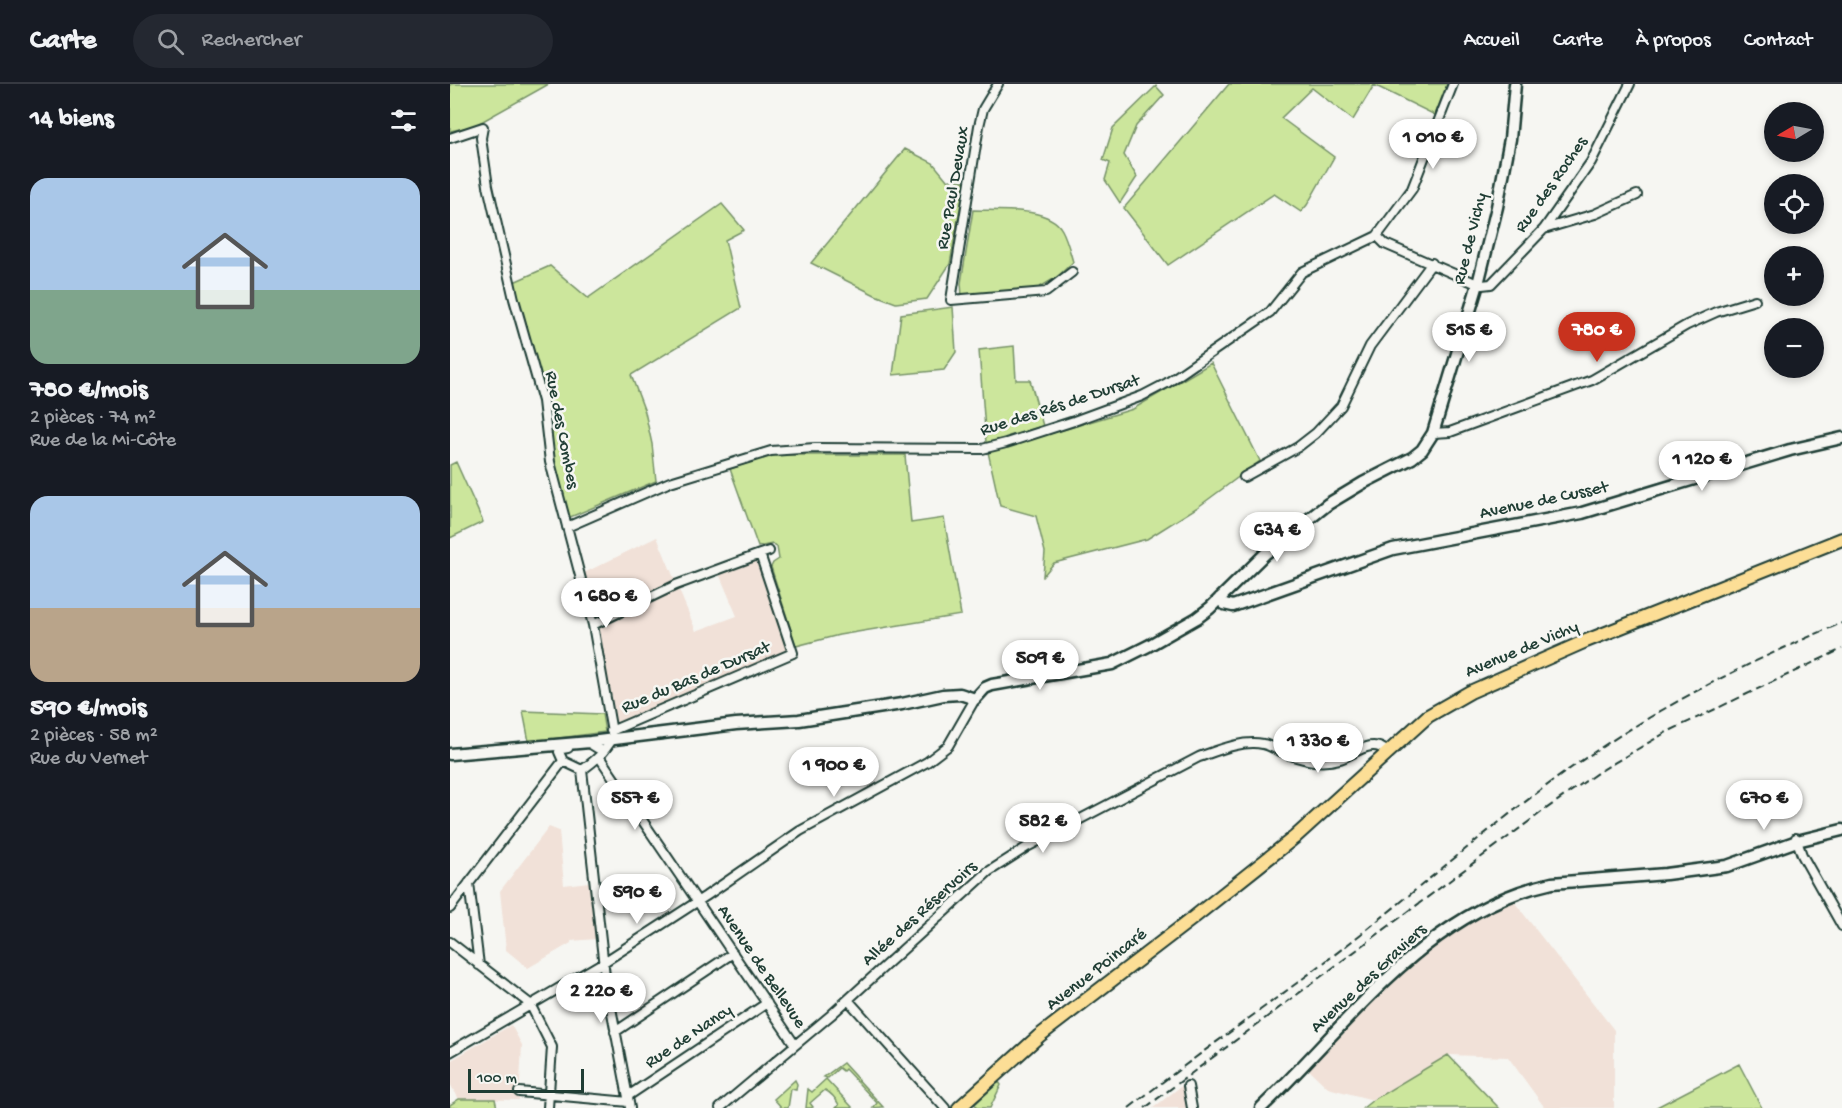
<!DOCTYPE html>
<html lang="fr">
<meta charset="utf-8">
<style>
body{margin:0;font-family:"Gochi Hand",sans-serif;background:#242831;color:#f1f3f6;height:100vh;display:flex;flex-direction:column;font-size:22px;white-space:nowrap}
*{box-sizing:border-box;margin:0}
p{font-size:20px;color:#9ea1a6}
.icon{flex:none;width:33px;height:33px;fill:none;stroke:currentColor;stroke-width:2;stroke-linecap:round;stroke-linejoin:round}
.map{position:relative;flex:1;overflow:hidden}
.side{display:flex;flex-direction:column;background:#171b24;width:450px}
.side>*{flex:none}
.needle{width:39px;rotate:260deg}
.tools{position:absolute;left:1314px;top:18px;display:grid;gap:12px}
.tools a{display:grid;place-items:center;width:60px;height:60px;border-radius:50%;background:#171b24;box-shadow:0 3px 9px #0003;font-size:30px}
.scale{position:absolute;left:18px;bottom:15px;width:116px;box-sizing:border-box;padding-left:6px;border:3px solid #1f3d34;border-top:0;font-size:16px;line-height:21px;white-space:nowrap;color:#1f3d34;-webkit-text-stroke:4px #f6f6f2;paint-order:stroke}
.price{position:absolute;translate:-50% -51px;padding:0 14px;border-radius:21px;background:#fff;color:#222;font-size:20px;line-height:39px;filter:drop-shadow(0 2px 3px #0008)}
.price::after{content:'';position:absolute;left:50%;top:36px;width:18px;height:14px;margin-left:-9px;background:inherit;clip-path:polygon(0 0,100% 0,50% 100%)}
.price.current{background:#c8321e;color:#fff}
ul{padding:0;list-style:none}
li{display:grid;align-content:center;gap:12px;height:318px;padding:0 30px}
li span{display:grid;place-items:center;height:186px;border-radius:18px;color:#555}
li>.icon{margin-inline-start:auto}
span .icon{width:108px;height:108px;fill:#fffc;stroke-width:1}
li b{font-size:26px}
h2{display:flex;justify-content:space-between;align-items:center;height:72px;padding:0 30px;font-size:26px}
header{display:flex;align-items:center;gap:36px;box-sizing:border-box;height:84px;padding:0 30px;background:#171b24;border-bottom:2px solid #363941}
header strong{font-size:28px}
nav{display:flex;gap:33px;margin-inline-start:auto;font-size:21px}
.search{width:420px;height:54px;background:#242831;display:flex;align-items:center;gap:15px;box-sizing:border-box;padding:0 21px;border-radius:33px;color:#9ea1a6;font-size:22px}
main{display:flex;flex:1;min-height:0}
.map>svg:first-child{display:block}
</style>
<header>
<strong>Carte</strong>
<div class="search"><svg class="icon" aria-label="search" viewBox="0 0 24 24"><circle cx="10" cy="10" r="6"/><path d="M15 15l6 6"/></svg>Rechercher</div>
<nav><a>Accueil</a><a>Carte</a><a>À propos</a><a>Contact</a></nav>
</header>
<main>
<section class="side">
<h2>14 biens<svg class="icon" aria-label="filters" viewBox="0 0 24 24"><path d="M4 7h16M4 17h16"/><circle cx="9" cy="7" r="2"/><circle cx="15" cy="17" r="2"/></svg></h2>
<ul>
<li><span style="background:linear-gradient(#a9c7e8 60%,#7fa58c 0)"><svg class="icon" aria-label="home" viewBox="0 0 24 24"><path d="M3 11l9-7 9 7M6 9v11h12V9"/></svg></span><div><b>780 €/mois</b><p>2 pièces · 74 m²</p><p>Rue de la Mi-Côte</p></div></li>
<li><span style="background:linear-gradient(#a9c7e8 60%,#b9a48a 0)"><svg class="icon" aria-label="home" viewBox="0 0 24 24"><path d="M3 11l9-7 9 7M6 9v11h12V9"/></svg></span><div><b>590 €/mois</b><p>2 pièces · 58 m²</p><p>Rue du Vernet</p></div></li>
</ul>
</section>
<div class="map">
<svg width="1392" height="1024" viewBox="0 0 1392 1024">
<rect width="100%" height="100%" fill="#f6f6f2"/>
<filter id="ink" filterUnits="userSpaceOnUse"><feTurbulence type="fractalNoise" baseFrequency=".0167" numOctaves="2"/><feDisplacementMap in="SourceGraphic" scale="12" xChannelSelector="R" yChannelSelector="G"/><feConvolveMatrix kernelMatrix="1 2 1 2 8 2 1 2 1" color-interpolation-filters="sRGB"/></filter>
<g filter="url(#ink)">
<path fill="#f1e1d8" d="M 207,453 L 246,547 L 287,532 L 267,485 L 310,470 L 343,569 L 161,647 L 130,491 Z
M 99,743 L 109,747 L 114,801 L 139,798 L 146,855 L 121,857 L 121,859 L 78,884 L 56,866 L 50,807 Z
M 1062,815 L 1164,946 L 1164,1024 L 1095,1024 L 1058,973 L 998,971 L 923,1016 L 878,1004 L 857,984 L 945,891 L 1016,838 Z
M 61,941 L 72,961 L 69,1016 L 9,1015 L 0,1000 L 0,977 Z
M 734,1000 L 739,1024 L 703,1024 Z"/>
<path fill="#cce69c" stroke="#769268" stroke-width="1.5" d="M 0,0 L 99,0 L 24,42 L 0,47 Z
M 779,0 L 997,0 L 985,31 L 924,1 L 903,36 L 862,4 L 831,34 L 884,73 L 857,121 L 851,128 L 824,110 L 718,181 L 674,124 Z
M 706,2 L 714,11 L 686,42 L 674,71 L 687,93 L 670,119 L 655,96 L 660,79 L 653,76 L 663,44 Z
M 455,65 L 483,79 L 497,96 L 515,97 L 500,180 L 477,215 L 446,219 L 425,211 L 361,179 Z
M 272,120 L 294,146 L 275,156 L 291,224 L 181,291 L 195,328 L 202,360 L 206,397 L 118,434 L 103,380 L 98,339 L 64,198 L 100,182 L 138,214 Z
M 523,126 C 547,127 599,122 612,146 C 617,155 620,168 623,178 L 607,193 L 585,206 L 512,212 L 511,199 Z
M 503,223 L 506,268 L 494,286 L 443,291 L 451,230 Z
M 564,262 L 566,296 L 580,296 L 593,342 L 559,352 L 562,361 L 683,325 L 761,279 L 810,377 L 748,423 L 697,455 L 604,479 L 593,492 L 595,468 L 586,432 L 550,422 L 536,359 L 529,266 Z
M 322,371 L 455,371 L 461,439 L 494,434 L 511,531 L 389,551 L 346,562 L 321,483 L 323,479 L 329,475 L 327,463 L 322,460 L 308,463 L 280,385 Z
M 6,378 L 33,438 L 0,454 L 0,381 Z
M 73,627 L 152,630 L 155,648 L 79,658 Z
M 998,971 L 1049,1024 L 913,1024 L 923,1016 Z
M 393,979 L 433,1023 L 423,1024 L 427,1019 L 395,985 L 393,987 L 389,984 L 378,994 L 374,993 Z
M 1289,980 L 1312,1024 L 1205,1024 Z
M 376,995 L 403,1024 L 386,1024 L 389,1021 C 386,1015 381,1009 375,1006 L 360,1019 L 363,1023 L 361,1024 L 356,1024 L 358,1005 L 362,1008 Z
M 345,996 L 347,1000 L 346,1006 L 341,1005 L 338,1024 L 332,1024 L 324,1015 Z
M 549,998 L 551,1001 L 540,1024 L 526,1024 L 525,1020 Z
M 9,1015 L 45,1015 L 47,1024 L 0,1024 L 0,1021 Z"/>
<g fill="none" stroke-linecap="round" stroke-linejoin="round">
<g stroke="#1f3d34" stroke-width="12">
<path id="street" d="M 548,0 L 533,25 L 529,42 L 501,216 L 596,208 L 622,188
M 0,54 L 33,43 L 31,54 L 38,102 L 64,215 L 93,317 L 100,378 L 143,541 L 163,654 C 154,669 146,676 132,686 L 113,677 L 109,668 L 112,665 L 118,664
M 1094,145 L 1145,130 L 1187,111
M 927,152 L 962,105 L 1003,0
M 983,349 L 1000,348 L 1142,296 L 1237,241 L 1266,228 L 1305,216
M 794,393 L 848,363 L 866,349 L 891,322 L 920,262 L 982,179
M 117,443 L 220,398 L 321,367 L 365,364 L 532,365 L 556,359 L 624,337 L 692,312 L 717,299 L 820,228 L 852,188 L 927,152 L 935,160 L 1025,199 L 1032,201 L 1041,200 L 1094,145 L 1141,78 L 1180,0
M 310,470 L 319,467
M 143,541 L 226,501 L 310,470 L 343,569 L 161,647
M 139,659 L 152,667
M 150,674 L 345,961
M 132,686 L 155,892 L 180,1024
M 1346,754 L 1352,771 L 1392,842
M 19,799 L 29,881
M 0,824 L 113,677
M 0,858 L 80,920 L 102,963 L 98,1024
M 398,916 L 495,1024
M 165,948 L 283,869
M 0,968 L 154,878 L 256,812 L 350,747 L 477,678 L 498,662 L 525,615
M 738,1002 L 742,1024
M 69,1008 L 179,1018
M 178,1012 L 317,919
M 270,1024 L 381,931 L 538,788 L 577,763 L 749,673 C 769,666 792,656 813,660 C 819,661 825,665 830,667 C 849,675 869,681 890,675 C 905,670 922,653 937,668"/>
</g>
<g stroke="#1f3d34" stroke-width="15">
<path id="secondary" d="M 770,514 L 774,520 L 783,522 L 943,465 L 1132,429 L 1340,366 L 1392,354
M 0,670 L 140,658 L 286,640 L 349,636 L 452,620 L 493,611 L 510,610 L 525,615 L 535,604 L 542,601 L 662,580 L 698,562 L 747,534 L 760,524 L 816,469 L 878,420 L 913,399 L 962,374 L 972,366 L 983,349 L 1028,200 L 1047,123 L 1060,55 L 1065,0
M 811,1024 C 899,940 976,826 1102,799 L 1216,790 L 1277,782 L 1347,757 L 1392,746"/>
</g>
<g stroke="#1f3d34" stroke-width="16">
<path id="primary" d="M 509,1024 L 589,952 L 743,834 L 845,753 L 978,632 L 1020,608 L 1136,557 L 1392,455"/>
</g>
<use href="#street" stroke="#f6f6f2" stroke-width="8"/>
<use href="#secondary" stroke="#f6f6f2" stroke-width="10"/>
<use href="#primary" stroke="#fcde96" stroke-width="12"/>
<path stroke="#1f3d34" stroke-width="2" stroke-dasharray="9 4.5" stroke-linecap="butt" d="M 679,1024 C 750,968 825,917 897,861 C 974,801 1048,735 1128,679 C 1211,622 1299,577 1392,539
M 695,1024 L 1093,727 L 1147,689 L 1215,649 L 1392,565"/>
</g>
</g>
<g text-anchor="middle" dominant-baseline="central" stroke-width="5" stroke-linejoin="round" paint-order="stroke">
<g font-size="18" fill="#1f3d34" stroke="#f6f6f2">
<text transform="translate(1102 101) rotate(-55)">Rue des Roches</text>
<text transform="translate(504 104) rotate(-80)">Rue Paul Devaux</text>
<text transform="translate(1021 155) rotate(-76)">Rue de Vichy</text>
<text transform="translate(610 322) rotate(-18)">Rue des Rés de Dursat</text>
<text transform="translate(111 346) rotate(79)">Rue des Combes</text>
<text transform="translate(1094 417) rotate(-12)">Avenue de Cusset</text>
<text transform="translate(1072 566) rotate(-23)">Avenue de Vichy</text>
<text transform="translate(246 594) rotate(-23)">Rue du Bas de Dursat</text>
<text transform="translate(470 830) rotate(-42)">Allée des Réservoirs</text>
<text transform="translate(311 883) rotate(56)">Avenue de Bellevue</text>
<text transform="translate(647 886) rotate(-38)">Avenue Poincaré</text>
<text transform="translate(919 895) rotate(-43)">Avenue des Graviers</text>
<text transform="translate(239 953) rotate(-34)">Rue de Nancy</text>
</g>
</g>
</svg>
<div class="tools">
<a><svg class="needle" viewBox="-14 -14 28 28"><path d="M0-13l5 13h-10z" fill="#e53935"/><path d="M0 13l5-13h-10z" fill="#9ea1a6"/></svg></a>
<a><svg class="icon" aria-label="locate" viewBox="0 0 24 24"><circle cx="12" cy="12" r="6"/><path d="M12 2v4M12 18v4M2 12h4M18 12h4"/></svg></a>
<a>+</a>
<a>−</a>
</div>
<div class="scale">100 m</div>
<b class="price" style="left:983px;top:86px">1 010 €</b>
<b class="price" style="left:1019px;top:279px">515 €</b>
<b class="price current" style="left:1147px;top:279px">780 €</b>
<b class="price" style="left:1252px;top:408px">1 120 €</b>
<b class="price" style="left:827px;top:479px">634 €</b>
<b class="price" style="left:156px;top:545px">1 680 €</b>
<b class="price" style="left:590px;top:607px">509 €</b>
<b class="price" style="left:868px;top:690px">1 330 €</b>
<b class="price" style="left:384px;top:714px">1 900 €</b>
<b class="price" style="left:185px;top:747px">557 €</b>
<b class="price" style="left:1314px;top:747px">670 €</b>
<b class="price" style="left:593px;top:770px">582 €</b>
<b class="price" style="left:187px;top:841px">590 €</b>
<b class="price" style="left:151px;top:940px">2 220 €</b>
</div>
</main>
